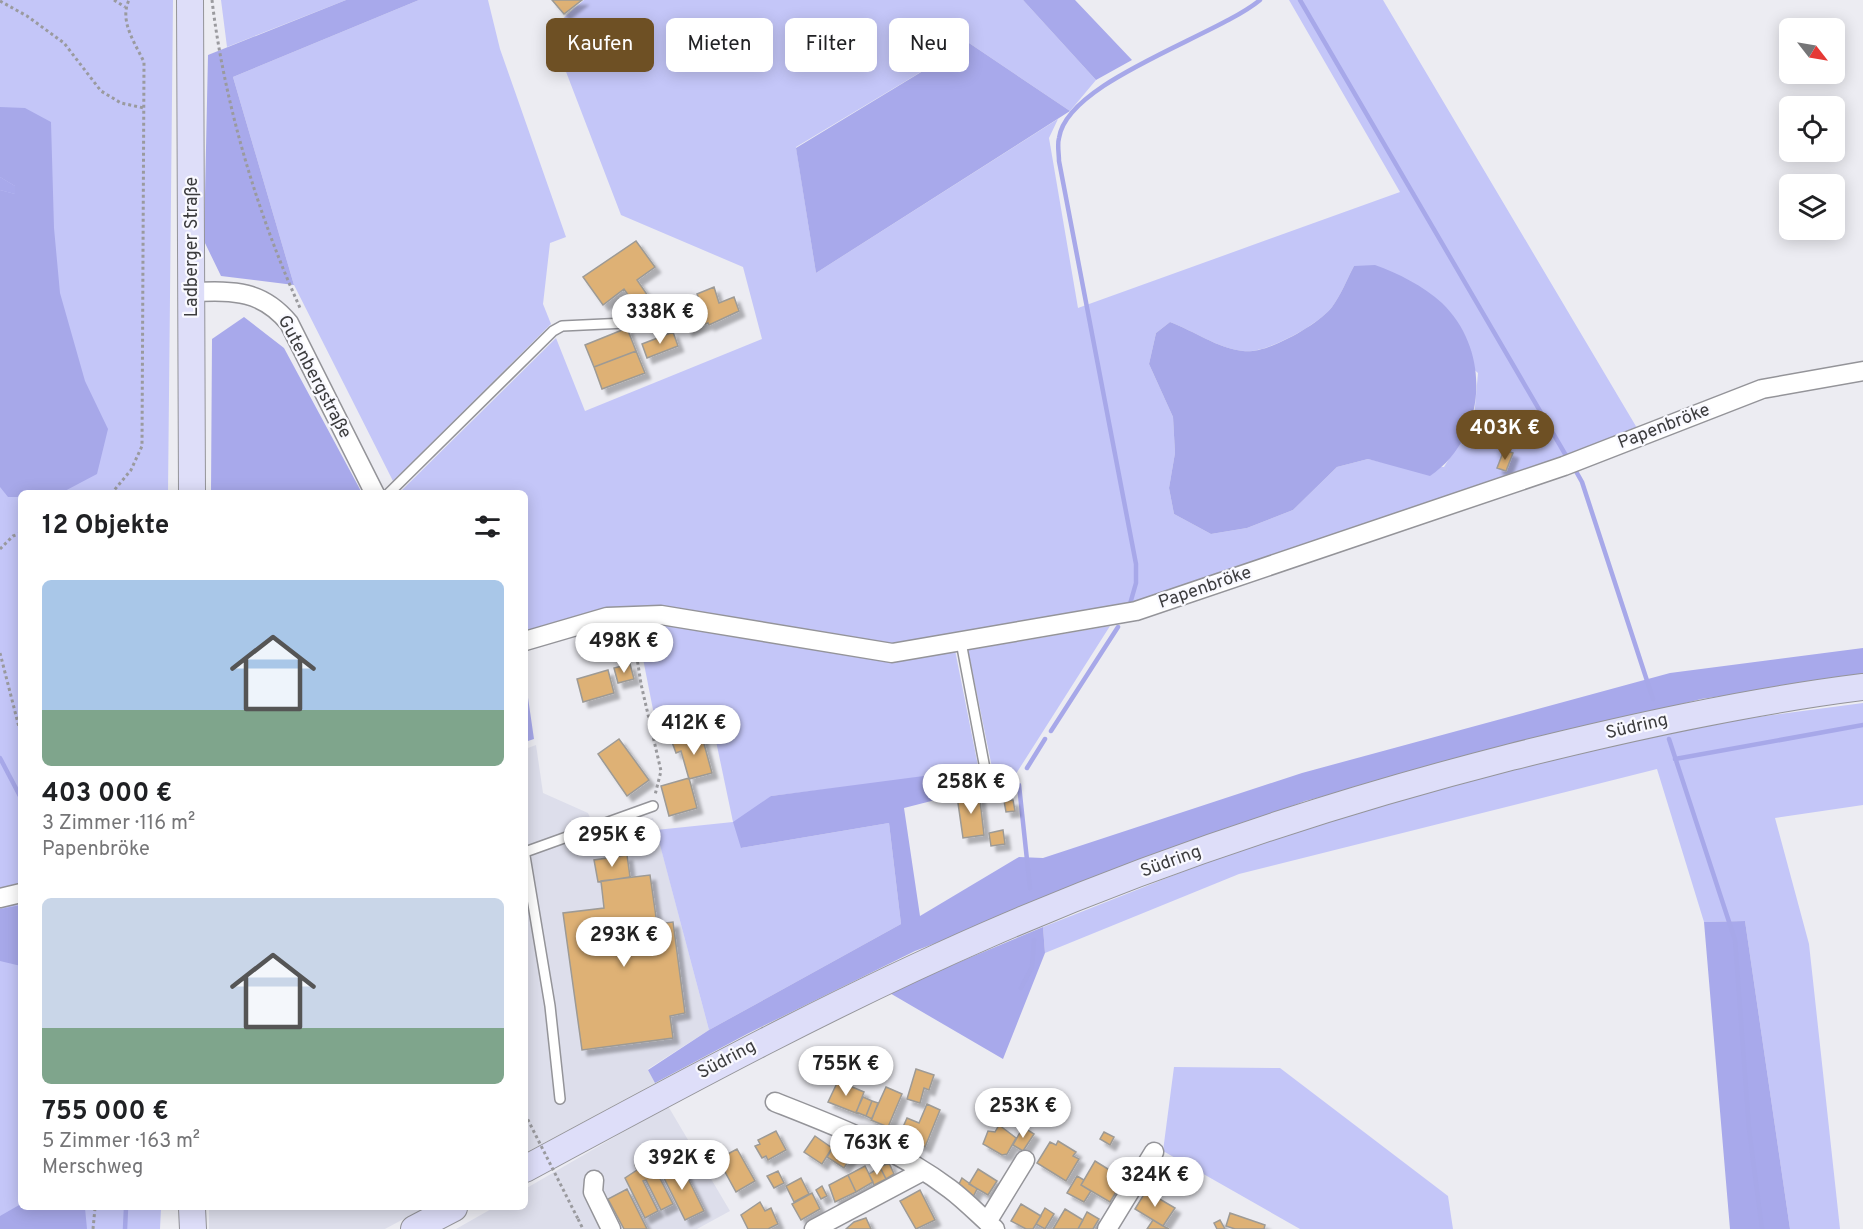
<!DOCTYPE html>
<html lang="de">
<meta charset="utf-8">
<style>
body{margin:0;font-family:Overpass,sans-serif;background:#f2f2f2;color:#202124;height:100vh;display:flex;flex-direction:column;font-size:22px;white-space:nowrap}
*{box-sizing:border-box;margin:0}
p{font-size:20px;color:#757577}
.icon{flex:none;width:33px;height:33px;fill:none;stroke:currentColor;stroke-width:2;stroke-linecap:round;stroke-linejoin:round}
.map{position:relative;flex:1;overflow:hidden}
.drawer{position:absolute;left:18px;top:490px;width:510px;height:720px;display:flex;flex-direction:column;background:#fff;border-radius:9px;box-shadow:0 3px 15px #0003}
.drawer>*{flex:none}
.hud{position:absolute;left:546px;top:18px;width:570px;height:54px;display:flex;gap:12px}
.needle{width:39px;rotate:121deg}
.controls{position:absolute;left:1779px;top:18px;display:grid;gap:12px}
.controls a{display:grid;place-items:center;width:66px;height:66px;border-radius:9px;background:#fff;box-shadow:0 3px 15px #0003;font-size:30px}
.price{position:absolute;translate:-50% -51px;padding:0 14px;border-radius:21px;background:#fff;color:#222;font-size:20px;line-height:39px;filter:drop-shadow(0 2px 3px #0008)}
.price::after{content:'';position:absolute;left:50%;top:36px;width:18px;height:14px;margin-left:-9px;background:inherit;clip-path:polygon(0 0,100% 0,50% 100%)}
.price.current{background:#6e5024;color:#fff}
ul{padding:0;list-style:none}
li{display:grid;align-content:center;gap:12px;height:318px;padding:0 24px}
li span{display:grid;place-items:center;height:186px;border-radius:9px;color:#555}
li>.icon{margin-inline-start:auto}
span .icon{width:108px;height:108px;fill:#fffc;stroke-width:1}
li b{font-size:26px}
h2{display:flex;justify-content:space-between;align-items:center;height:72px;padding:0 24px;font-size:26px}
.tag{padding:0 21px;border-radius:9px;background:#fff;box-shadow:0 3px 15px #0003;font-size:21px;line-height:54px}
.tag.current{background:#6e5024;color:#fff}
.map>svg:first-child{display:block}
</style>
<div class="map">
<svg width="1863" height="1229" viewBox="0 0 1863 1229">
<defs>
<filter id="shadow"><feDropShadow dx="5.5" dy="5.5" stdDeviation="1.5" flood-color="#0004"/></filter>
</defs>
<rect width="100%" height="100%" fill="#ececf2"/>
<path fill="#dddeeb" d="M 536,745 L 543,793 L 588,813 L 598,836 L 653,818 L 709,1030 L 648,1069 L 655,1083 L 525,1153 L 525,749 Z
M 668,1106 L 730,1211 L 697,1229 L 456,1229 L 493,1208 L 525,1208 L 525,1189 Z
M 209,1208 L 424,1208 L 385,1229 L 209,1229 Z"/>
<path fill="#c4c6f8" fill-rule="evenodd" d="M 0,0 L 173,0 L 168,493 L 21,494 L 21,1208 L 161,1208 L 160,1229 L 0,1229 Z
M 221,0 L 346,0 L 227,47 Z
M 419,0 L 488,0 L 500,49 L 566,237 L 550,243 L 543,304 L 551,324 L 393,481 L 294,285 L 233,77 Z
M 584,0 L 1023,0 L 1096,80 L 1070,111 L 969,43 L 796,147 L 816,273 L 1058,119 L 1049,138 L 1078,308 L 1400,192 L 1289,0 L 1383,0 L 1637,428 L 1557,459 L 1138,601 L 891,645 L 661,607 L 525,634 L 525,494 L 399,493 L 556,338 L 585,411 L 762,339 L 743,267 L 621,215 L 550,30 ZM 1354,266 L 1478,373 L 1474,418 L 1444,467 L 1398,466 L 1368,459 L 1337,467 L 1293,510 L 1247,528 L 1211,534 L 1174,514 L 1169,488 L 1175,453 L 1173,417 L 1149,364 L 1156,333 L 1170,322 C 1194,331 1217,348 1243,351 C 1266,354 1318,325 1332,307 C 1341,295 1347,279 1354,266 Z
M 635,618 L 656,623 L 955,650 L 979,771 L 771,796 L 741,848 L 889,823 L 901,924 L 709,1030 L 656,830 L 733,822 L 712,722 L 658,735 Z
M 1110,626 L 1007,788 L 997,792 L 968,650 Z
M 1863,703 L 1863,805 L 1775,818 L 1809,944 L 1840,1229 L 1790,1229 L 1745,921 L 1704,922 L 1657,769 L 1239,874 L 1045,953 L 1043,927 L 1235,851 L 1406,794 L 1683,727 Z
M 1174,1067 L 1280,1068 L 1448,1196 L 1453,1229 L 1300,1229 L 1163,1151 Z"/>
<path fill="#a8a9eb" d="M 346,0 L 419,0 L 233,77 L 294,285 L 221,276 L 204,241 L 208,55 Z
M 1023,0 L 1075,0 L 1132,60 L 1096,80 Z
M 969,43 L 1070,111 L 816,273 L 796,148 Z
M 0,177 L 15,186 L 15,194 L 0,190 Z
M 244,317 L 284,348 L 362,493 L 211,493 L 212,339 Z
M 1863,648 L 1863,676 L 1701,699 L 1305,801 L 915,951 L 747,1034 L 655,1083 L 648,1070 L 709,1030 L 901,924 L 889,823 L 741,848 L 733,822 L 771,796 L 939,774 L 943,798 L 904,808 L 920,916 L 1019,857 L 1043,858 L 1302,773 L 1670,673 Z
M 525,677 L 534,739 L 525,742 Z
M 1745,921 L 1790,1229 L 1730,1229 L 1704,922 Z
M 1043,927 L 1045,953 L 1003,1059 L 888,992 Z"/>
<path fill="#a7a8e9" d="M 0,107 L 25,108 L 51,122 L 54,228 L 60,293 L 85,381 L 108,429 L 97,474 L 61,493 L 21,494 L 21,497 L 8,497 L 0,487 L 0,190 L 15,194 L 15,186 L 0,177 Z
M 1375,265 C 1398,273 1423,286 1442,303 C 1492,351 1487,437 1430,476 L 1368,459 L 1337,467 L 1293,510 L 1247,528 L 1211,534 L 1174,514 L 1169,488 L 1175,453 L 1173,417 L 1149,364 L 1156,333 L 1170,322 C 1194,331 1217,348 1243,351 C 1265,355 1318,325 1332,307 C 1341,295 1347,279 1354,266 Z
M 21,905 L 21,966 L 0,961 L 0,909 Z
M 21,1204 L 21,1208 L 85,1208 L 87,1229 L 0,1229 L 0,1216 Z"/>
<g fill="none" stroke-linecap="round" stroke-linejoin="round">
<path stroke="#a7a8e9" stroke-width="4.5" d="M 1300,0 L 1568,459
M 1573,466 L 1582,482 L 1653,699
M 1130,604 L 1136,583 L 1136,564 L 1059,161 C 1059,153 1057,145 1059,138 C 1067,81 1217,36 1260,0
M 1051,731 L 1118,627
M 1669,739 L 1735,940 L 1749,1129 L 1762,1229
M 0,758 L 21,798
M 1675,759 L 1863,725
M 1027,768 L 1045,739
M 1019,785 L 1030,888
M 1021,988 L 1032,967 L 1034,940
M 125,1229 L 126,1208"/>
</g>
<path fill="#deb174" stroke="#9d9a95" stroke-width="1.5" filter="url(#shadow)" d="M 552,0 L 582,0 L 564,14 Z
M 636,241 L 655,267 L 637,280 L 650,299 L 637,308 L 624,289 L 603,305 L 583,277 Z
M 714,287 L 719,303 L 734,297 L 739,311 L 709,325 L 708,323 L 687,331 L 682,317 L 703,309 L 697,294 Z
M 627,328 L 636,351 L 594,367 L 585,345 Z
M 673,332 L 678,346 L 647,358 L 642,344 Z
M 636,351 L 645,373 L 602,389 L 594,367 Z
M 1504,450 L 1513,453 L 1506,471 L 1497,468 Z
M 630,664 L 634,679 L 618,683 L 614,668 Z
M 608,670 L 614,693 L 583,702 L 577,679 Z
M 701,733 L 712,773 L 689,779 L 681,751 L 676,753 L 672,742 Z
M 619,739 L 649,780 L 627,796 L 598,754 Z
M 689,778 L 697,808 L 669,816 L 661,786 Z
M 979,792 L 984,835 L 963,838 L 957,796 Z
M 1013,800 L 1015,811 L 1006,812 L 1004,801 Z
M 1003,830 L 1005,844 L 991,846 L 989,833 Z
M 627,855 L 630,877 L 598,882 L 594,860 Z
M 650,875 L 657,924 L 673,922 L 685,1013 L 670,1016 L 673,1038 L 582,1050 L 563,913 L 604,908 L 601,881 Z
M 916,1069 L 934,1075 L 929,1090 L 924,1088 L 920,1103 L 907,1099 Z
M 838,1081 L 864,1092 L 856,1113 L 828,1102 Z
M 886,1087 L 902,1094 L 888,1127 L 871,1120 Z
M 863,1097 L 872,1101 L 866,1116 L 856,1112 Z
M 872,1101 L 878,1103 L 872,1119 L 866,1116 Z
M 927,1104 L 940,1110 L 925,1147 L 899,1136 L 907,1118 L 919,1123 Z
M 999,1125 L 1016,1138 L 1007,1154 L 1002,1155 L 983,1144 L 988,1131 L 995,1132 Z
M 1023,1127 L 1034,1134 L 1023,1151 L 1013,1145 Z
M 776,1131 L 786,1150 L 768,1160 L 766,1156 L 762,1158 L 755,1146 L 760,1144 L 758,1140 Z
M 1104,1132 L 1114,1137 L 1110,1145 L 1100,1139 Z
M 815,1136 L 832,1148 L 822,1164 L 804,1152 Z
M 1058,1141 L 1076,1152 L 1073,1156 L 1079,1159 L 1066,1181 L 1037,1163 L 1050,1142 L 1056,1145 Z
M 835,1144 L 852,1155 L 844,1168 L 827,1157 Z
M 737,1149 L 755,1181 L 736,1192 L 718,1159 Z
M 649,1157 L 673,1204 L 661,1210 L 646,1180 L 643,1181 L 658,1211 L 645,1218 L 625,1178 L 637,1170 L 635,1165 Z
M 1095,1161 L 1124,1179 L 1110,1202 L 1081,1185 Z
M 680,1162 L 704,1211 L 685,1220 L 661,1172 Z
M 889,1163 L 894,1174 L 886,1179 L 880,1167 Z
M 865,1166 L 873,1182 L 856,1192 L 848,1175 Z
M 880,1167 L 886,1179 L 874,1185 L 869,1174 Z
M 978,1169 L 997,1181 L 988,1195 L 969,1184 Z
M 778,1171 L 784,1183 L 774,1188 L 767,1176 Z
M 848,1175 L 856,1192 L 835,1202 L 829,1185 Z
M 1077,1176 L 1084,1180 L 1081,1185 L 1091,1191 L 1084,1202 L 1067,1193 Z
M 801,1178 L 809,1194 L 794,1202 L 786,1186 Z
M 962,1178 L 977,1189 L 973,1197 L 959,1184 Z
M 822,1186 L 827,1196 L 821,1199 L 816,1190 Z
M 627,1189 L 647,1229 L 624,1229 L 608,1199 Z
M 920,1190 L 935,1220 L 916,1229 L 900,1201 Z
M 1146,1191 L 1175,1208 L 1163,1226 L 1135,1209 Z
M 812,1193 L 820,1209 L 801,1220 L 792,1204 Z
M 760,1202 L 765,1211 L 771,1208 L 778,1224 L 768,1229 L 748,1229 L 741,1215 Z
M 1021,1204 L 1041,1216 L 1033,1229 L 1026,1229 L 1011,1221 Z
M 1045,1208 L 1054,1214 L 1045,1229 L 1036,1224 Z
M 1065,1209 L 1083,1220 L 1078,1229 L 1053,1229 Z
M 1087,1212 L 1099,1219 L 1093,1229 L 1078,1229 Z
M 1230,1213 L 1265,1225 L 1264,1229 L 1235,1229 L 1226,1226 Z
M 866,1218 L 871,1229 L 846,1229 L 854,1222 Z
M 1153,1220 L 1163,1226 L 1169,1229 L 1147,1229 Z
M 1220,1220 L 1225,1229 L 1217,1229 L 1214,1223 Z"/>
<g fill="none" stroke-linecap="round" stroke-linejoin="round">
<g stroke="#949499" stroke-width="12">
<path id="lane" d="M 388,494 L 553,331 L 562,326 L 647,322
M 961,642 L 990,795
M 525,852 L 653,806
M 525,856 L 550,1006 L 560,1099"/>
</g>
<g stroke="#949499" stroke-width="21">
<path id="street" d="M 192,292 C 232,291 261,289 289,323 L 375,494
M 525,641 L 607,617 L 661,615 L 892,653 L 1136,611 L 1564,466 L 1762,389 L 1863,371
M 0,898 L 21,893
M 775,1102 C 836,1126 897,1149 950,1189 C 966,1201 980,1216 995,1229
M 594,1180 L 593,1192 L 611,1229
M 987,1222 L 1025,1160
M 814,1229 L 923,1171
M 1107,1229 L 1154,1152"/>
</g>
<g stroke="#949499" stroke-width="28">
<path id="secondary" d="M 190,0 L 192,494
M 525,1169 C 677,1087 829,1004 987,935 C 1156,861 1332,803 1511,757 C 1627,728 1744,702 1863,687
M 192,1208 L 193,1229
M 414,1229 L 454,1208"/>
</g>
<path stroke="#9a9a9e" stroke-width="3" stroke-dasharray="3 3" stroke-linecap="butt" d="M 114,0 L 125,7
M 212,0 C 224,103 258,216 301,310
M 0,1 L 27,16 L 64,43 L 101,91 L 121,103 L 144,108
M 111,494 L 131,470 L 142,446 L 144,62 C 135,43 119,21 129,0
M 0,549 L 13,536 L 21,533
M 633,632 L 641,684 L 661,771 L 655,795
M 0,653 L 21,735
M 578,1219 L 583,1229
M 93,1229 L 95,1208"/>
<use href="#lane" stroke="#fff" stroke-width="9"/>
<use href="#street" stroke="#fff" stroke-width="18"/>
<use href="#secondary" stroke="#dedef9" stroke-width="26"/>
<path stroke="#9a9a9e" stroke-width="3" stroke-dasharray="3 3" stroke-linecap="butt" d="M 525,1114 L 578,1219"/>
</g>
<g text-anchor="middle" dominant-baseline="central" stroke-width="4.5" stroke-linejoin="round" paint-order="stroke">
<g font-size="18" fill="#3c3c3e" stroke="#f9f9ff">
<text transform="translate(192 247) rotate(-90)">Ladberger Straße</text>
<text transform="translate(314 377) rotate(62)">Gutenbergstraße</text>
<text transform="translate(1664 427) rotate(-21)">Papenbröke</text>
<text transform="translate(1205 588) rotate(-19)">Papenbröke</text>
<text transform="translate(1637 727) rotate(-13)">Südring</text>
<text transform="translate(1171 862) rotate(-20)">Südring</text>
<text transform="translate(727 1060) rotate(-28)">Südring</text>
</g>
</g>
</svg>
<div class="controls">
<a><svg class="needle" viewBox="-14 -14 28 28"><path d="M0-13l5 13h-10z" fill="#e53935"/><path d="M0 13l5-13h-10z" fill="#757577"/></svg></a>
<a><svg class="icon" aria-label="locate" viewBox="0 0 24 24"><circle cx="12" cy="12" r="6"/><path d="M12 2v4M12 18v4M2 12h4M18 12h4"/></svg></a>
<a><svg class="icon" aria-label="layers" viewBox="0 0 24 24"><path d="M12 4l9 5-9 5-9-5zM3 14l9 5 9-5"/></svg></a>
</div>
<b class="price" style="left:660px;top:345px">338K €</b>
<b class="price current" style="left:1505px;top:461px">403K €</b>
<b class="price" style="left:624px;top:674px">498K €</b>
<b class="price" style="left:694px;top:756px">412K €</b>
<b class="price" style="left:971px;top:815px">258K €</b>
<b class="price" style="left:612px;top:868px">295K €</b>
<b class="price" style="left:624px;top:968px">293K €</b>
<b class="price" style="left:846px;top:1097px">755K €</b>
<b class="price" style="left:1023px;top:1139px">253K €</b>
<b class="price" style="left:877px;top:1176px">763K €</b>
<b class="price" style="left:682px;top:1191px">392K €</b>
<b class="price" style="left:1155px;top:1208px">324K €</b>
<div class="hud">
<a class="tag current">Kaufen</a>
<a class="tag">Mieten</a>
<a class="tag">Filter</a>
<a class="tag">Neu</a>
</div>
<section class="drawer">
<h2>12 Objekte<svg class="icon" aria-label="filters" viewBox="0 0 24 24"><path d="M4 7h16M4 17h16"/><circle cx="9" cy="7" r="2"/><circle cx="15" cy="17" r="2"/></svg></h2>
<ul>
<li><span style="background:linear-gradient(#a9c7e8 70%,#7fa58c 0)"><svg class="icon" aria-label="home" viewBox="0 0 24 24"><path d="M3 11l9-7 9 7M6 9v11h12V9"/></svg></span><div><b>403 000 €</b><p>3 Zimmer · 116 m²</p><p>Papenbröke</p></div></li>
<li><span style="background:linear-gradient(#c9d6e8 70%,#7fa58c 0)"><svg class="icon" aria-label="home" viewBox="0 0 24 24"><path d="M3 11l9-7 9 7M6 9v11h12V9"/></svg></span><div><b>755 000 €</b><p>5 Zimmer · 163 m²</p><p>Merschweg</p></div></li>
</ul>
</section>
</div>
